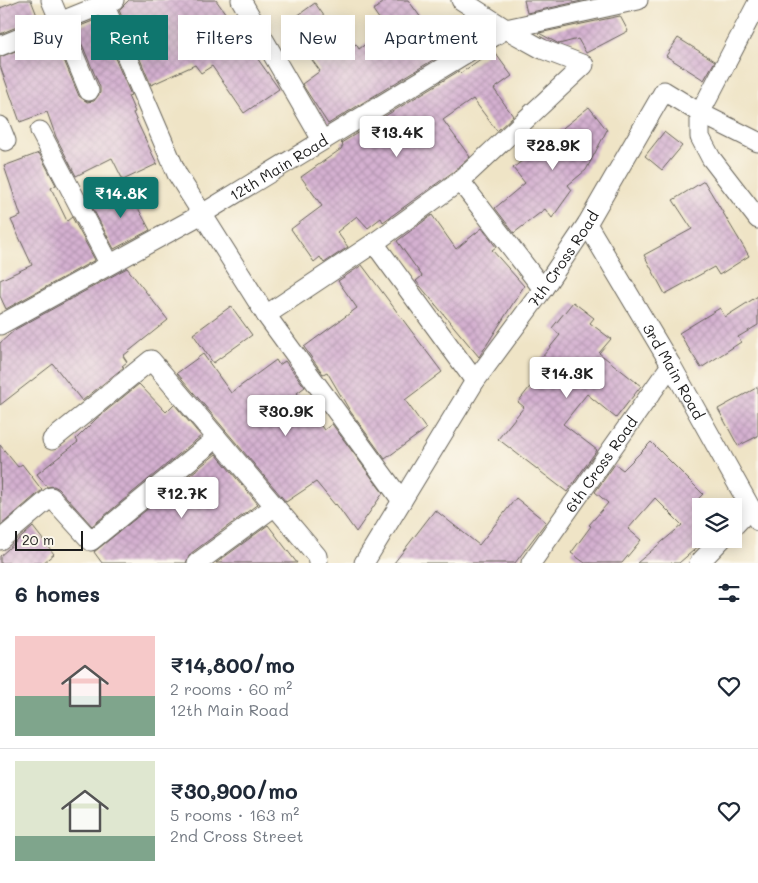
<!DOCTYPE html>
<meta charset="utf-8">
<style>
body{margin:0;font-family:Mali,sans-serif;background:#f2f2f3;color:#1f2937;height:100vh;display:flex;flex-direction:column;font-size:19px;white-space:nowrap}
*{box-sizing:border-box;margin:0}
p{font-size:16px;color:#747a83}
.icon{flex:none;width:28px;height:28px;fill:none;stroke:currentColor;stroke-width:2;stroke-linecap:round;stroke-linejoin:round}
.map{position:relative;height:563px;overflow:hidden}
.sheet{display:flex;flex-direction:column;background:#fff;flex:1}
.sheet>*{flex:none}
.top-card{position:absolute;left:15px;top:15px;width:500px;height:45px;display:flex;gap:10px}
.buttons{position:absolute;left:692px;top:498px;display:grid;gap:10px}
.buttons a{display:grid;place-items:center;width:50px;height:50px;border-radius:0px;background:#fff;box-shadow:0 2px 12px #0003;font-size:25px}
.scale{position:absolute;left:15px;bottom:12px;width:68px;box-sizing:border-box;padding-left:5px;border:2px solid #1c1c1c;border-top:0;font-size:14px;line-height:18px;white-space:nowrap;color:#1c1c1c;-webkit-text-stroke:4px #fbf7ec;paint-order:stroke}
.price{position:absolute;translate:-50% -42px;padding:0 11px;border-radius:5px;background:#fff;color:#222;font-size:16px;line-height:32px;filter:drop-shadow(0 1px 2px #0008)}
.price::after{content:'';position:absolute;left:50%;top:30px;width:15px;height:11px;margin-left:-8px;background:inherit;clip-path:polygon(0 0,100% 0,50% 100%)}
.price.active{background:#0f766e;color:#fff}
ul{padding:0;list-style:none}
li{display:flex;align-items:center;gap:15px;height:125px;padding:0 15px}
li+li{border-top:1px solid #e0e1e3}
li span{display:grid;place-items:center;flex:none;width:140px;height:100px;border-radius:0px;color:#555}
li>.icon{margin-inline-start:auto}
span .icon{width:60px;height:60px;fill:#fffc;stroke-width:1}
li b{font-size:21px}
h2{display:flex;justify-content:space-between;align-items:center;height:60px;padding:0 15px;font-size:21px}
.tag{padding:0 18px;border-radius:0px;background:#fff;box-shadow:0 2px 12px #0003;font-size:18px;line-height:45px}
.tag.active{background:#0f766e;color:#fff}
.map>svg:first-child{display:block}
</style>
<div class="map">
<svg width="758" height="563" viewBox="0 0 758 563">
<defs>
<pattern id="building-cross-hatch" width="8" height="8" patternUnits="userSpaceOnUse" patternTransform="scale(1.25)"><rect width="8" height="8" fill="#d4b0d0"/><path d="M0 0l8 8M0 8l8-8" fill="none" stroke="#b597b2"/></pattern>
</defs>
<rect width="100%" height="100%" fill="#fbf7ec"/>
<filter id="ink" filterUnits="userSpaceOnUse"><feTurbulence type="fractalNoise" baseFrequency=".02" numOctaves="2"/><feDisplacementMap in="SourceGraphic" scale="10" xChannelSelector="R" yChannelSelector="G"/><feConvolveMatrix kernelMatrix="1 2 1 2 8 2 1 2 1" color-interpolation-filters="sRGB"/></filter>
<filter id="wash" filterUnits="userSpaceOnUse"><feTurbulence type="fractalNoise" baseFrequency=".0096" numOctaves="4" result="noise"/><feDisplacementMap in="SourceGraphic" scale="20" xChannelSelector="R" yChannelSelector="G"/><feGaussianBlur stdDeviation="1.12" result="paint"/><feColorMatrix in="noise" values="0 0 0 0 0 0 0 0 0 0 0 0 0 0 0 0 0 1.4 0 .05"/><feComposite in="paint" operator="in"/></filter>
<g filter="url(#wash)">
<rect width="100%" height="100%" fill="#efe4c6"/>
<g id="blocks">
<path fill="url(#building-cross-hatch)" d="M 20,0 L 31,0 L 38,18 L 0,34 L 0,8 Z
M 129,0 L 216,0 L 279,89 L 244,113 L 212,66 L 201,73 L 195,65 L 151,85 L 119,10 Z
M 387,0 L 408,0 L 446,52 L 328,124 L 302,84 L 320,71 L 286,24 L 315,3 L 348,50 L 356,44 L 359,49 L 386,29 L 373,10 Z
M 524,0 L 586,0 L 527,13 Z
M 620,16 L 628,31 L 586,53 L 578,39 L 559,44 L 539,33 Z
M 98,19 L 131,95 L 128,96 L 135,112 L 133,113 L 157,164 L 123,180 L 112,158 L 76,176 L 56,137 L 47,112 L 20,122 L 0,66 L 0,57 L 54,36 L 79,96 L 87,102 L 94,101 L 100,93 L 100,87 L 75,28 Z
M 678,38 L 715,61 L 704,80 L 666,56 Z
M 493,50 L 512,76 L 494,89 L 513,116 L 497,131 L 473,99 L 443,120 L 470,157 L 453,172 L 383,222 L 381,218 L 368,228 L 357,216 L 337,232 L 348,247 L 324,263 L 320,257 L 314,262 L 291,229 L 322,206 L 301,177 L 341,149 L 343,145 L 341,143 L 459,71 L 461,73 Z
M 589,107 L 607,130 L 586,170 L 568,185 L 572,190 L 552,218 L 545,209 L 514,233 L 495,208 L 525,183 L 513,168 Z
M 664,132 L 682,146 L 662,170 L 645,156 Z
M 39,153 L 56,185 L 51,188 L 67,221 L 72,217 L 95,260 L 6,309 L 0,296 L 0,280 L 32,265 L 11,220 L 21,216 L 4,166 Z
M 704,181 L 749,256 L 719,275 L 714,267 L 665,294 L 644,255 L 692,229 L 673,200 Z
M 127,188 L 150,230 L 114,249 L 92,207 Z
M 432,215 L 456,249 L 482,228 L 496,247 L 492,250 L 524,286 L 479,357 L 416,281 L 422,276 L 397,241 Z
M 362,265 L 442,372 L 405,400 L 426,429 L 385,459 L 350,411 L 327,372 L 323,374 L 304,347 L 357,308 L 338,281 Z
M 127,268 L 168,320 L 123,356 L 127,362 L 122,366 L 124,367 L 82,401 L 53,364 L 0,405 L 0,343 L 16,329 Z
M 758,296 L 758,325 L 738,337 L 741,342 L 701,368 L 679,333 L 720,308 L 725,317 Z
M 573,302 L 594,318 L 590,323 L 611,339 L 599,353 L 641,386 L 616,418 L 587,394 L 563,424 L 597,450 L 567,492 L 498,439 L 524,407 L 518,402 L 541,373 L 534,367 L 560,335 L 552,328 Z
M 231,306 L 252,335 L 213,363 L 193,334 Z
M 203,354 L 231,393 L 276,360 L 279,365 L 285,361 L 305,387 L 297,393 L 324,430 L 332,424 L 383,493 L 356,532 L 336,504 L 335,505 L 316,482 L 286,502 L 177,373 Z
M 139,384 L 166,412 L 174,404 L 201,436 L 92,526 L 59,489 L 54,486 L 47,487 L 37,474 L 78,442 L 76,439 L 96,419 Z
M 758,387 L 758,436 L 738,446 L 718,409 Z
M 651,442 L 703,494 L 693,504 L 699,511 L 701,509 L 701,544 L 679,563 L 637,563 L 682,525 L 655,498 L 628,529 L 641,540 L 622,563 L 585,563 L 571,553 L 591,526 L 589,525 L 608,503 L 595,492 L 615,464 L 623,470 Z
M 0,445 L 18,467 L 22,464 L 42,490 L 1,525 Z
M 216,454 L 258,504 L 190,554 L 186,563 L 102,563 L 94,552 Z
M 516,498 L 546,522 L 515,563 L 394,563 L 435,510 L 479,545 Z
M 268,525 L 297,563 L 216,563 Z
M 33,527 L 54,554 L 43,563 L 0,563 L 0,556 Z"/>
</g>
</g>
<g filter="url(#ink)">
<use href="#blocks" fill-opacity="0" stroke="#666258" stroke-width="1"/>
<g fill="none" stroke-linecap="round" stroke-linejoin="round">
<g stroke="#666258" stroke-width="21">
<g id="minor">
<path d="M 51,0 L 89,91"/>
<path d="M 241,0 L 322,140"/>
<path d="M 758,2 L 700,113 L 700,137 L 711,158 L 758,219"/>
<path d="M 104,4 L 177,174 L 266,315 L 402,501"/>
<path d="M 0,46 L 114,0"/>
<path d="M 0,126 L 6,141"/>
<path d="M 40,131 L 109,263"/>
<path d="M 460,181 L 543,289"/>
<path id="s1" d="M 587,224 L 671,365 L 758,521"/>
<path d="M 374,243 L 475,381"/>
<path d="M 266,315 L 374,243 L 460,181 L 584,65 L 542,49 L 506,29 L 638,0"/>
<path id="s2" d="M 0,325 L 202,214 L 506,29 L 461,0"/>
<path d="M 52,440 L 151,360 L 317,556 L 318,563"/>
<path d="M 734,526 L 751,508"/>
<path d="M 0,540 L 51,497 L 91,541 L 217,438"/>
<path d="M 197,563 L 275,506"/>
<path id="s3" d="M 364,563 L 475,381 L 543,289 L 587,224 L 664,91 L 700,113 L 758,142"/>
<path id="s4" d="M 531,563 L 671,365"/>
<path d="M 699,563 L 722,539"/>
</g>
</g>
<use href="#minor" stroke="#fff" stroke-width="19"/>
</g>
</g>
<g text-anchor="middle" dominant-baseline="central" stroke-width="5" stroke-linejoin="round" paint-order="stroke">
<g font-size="15" fill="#1c1c1c" stroke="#fbf7ec">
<text stroke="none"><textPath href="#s2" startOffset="320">12th Main Road</textPath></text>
<text stroke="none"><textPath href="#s3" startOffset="364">7th Cross Road</textPath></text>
<text stroke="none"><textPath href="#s1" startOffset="171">3rd Main Road</textPath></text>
<text stroke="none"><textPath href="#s4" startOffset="121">6th Cross Road</textPath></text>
</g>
</g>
</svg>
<div class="buttons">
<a><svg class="icon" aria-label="layers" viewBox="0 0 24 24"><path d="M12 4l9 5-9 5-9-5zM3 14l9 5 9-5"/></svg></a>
</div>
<div class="scale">20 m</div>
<b class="price" style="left:397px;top:158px">₹13.4K</b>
<b class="price" style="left:553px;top:171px">₹28.9K</b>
<b class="price active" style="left:121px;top:219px">₹14.8K</b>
<b class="price" style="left:567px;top:399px">₹14.3K</b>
<b class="price" style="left:286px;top:437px">₹30.9K</b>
<b class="price" style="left:182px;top:519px">₹12.7K</b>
<div class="top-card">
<a class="tag">Buy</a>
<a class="tag active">Rent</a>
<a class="tag">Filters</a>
<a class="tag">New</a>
<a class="tag">Apartment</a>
</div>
</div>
<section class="sheet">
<h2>6 homes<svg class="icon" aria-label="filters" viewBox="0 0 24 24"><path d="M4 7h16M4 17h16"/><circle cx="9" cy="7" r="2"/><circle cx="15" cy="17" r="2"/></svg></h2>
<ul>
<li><span style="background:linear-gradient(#f6c9c9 60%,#7fa58c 0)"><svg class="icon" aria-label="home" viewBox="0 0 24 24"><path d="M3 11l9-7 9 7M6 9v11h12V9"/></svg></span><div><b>₹14,800/mo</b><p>2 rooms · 60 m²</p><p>12th Main Road</p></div><svg class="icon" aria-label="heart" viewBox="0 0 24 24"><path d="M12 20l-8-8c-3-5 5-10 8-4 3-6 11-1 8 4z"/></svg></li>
<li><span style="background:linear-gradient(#dfe7d0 75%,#7fa58c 0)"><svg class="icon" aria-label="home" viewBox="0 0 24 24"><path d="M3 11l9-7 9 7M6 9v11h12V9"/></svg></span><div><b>₹30,900/mo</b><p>5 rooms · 163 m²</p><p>2nd Cross Street</p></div><svg class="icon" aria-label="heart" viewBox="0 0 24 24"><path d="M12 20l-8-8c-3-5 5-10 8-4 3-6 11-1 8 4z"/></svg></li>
</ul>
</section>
